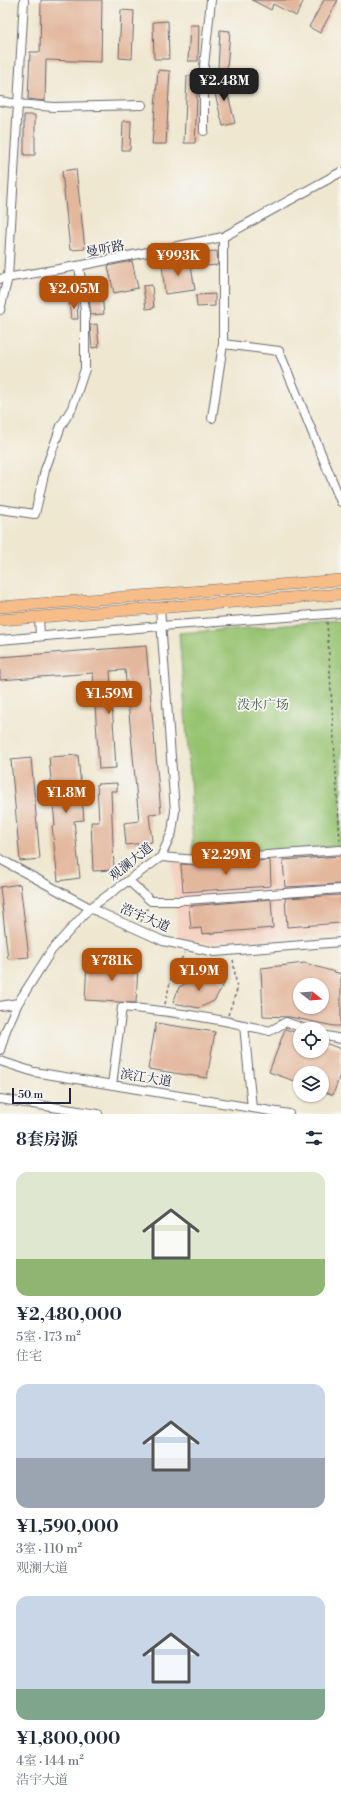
<!DOCTYPE html>
<html lang="zh">
<meta charset="utf-8">
<style>
body{margin:0;font-family:"Libre Bodoni","Noto Serif SC",serif;background:#f2f2f3;color:#1f2937;height:100vh;display:flex;flex-direction:column;font-size:15px;white-space:nowrap}
*{box-sizing:border-box;margin:0}
p{font-size:13px;color:#747a83}
.icon{flex:none;width:22px;height:22px;fill:none;stroke:currentColor;stroke-width:2;stroke-linecap:round;stroke-linejoin:round}
.map{position:relative;height:1114px;overflow:hidden}
.panel{display:flex;flex-direction:column;background:#fff;flex:1}
.panel>*{flex:none}
.needle{width:26px;rotate:107deg}
.fabs{position:absolute;left:293px;top:978px;display:grid;gap:8px}
.fabs a{display:grid;place-items:center;width:36px;height:36px;border-radius:50%;background:#fff;box-shadow:0 1px 3px #0004;font-size:20px}
.scale{position:absolute;left:12px;bottom:10px;width:59px;box-sizing:border-box;padding-left:4px;border:2px solid #22223b;border-top:0;font-size:11px;line-height:14px;white-space:nowrap;color:#22223b;-webkit-text-stroke:3px #f6f6f2;paint-order:stroke}
.price{position:absolute;translate:-50% -34px;padding:0 9px;border-radius:8px;background:#b45309;color:#fff;font-size:13px;line-height:26px;filter:drop-shadow(0 1px 2px #0008)}
.price::after{content:'';position:absolute;left:50%;top:24px;width:12px;height:9px;margin-left:-6px;background:inherit;clip-path:polygon(0 0,100% 0,50% 100%)}
.price.active{background:#222;color:#fff}
ul{padding:0;list-style:none}
li{display:grid;align-content:center;gap:8px;height:212px;padding:0 16px}
li span{display:grid;place-items:center;height:124px;border-radius:12px;color:#555}
li>.icon{margin-inline-start:auto}
span .icon{width:72px;height:72px;fill:#fffc;stroke-width:1}
li b{font-size:17px}
h2{display:flex;justify-content:space-between;align-items:center;height:48px;padding:0 16px;font-size:17px}
.map>svg:first-child{display:block}
</style>
<div class="map">
<svg width="341" height="1114" viewBox="0 0 341 1114">
<rect width="100%" height="100%" fill="#f6f6f2"/>
<filter id="ink" filterUnits="userSpaceOnUse"><feTurbulence type="fractalNoise" baseFrequency=".025" numOctaves="2"/><feDisplacementMap in="SourceGraphic" scale="8" xChannelSelector="R" yChannelSelector="G"/><feConvolveMatrix kernelMatrix="1 2 1 2 8 2 1 2 1" color-interpolation-filters="sRGB"/></filter>
<filter id="wash" filterUnits="userSpaceOnUse"><feTurbulence type="fractalNoise" baseFrequency=".012" numOctaves="4" result="noise"/><feDisplacementMap in="SourceGraphic" scale="16" xChannelSelector="R" yChannelSelector="G"/><feGaussianBlur stdDeviation="0.9" result="paint"/><feColorMatrix in="noise" values="0 0 0 0 0 0 0 0 0 0 0 0 0 0 0 0 0 1.4 0 .05"/><feComposite in="paint" operator="in"/></filter>
<g filter="url(#wash)">
<rect width="100%" height="100%" fill="#efe7cf"/>
<path fill="#f5d2c2" d="M 341,851 L 341,934 L 208,943 L 178,940 L 172,862 Z"/>
<path fill="#96c370" stroke="#5c7256" d="M 341,621 L 341,846 L 193,857 L 190,777 L 179,633 Z"/>
<g id="blocks">
<path fill="#e3b79c" fill-rule="evenodd" d="M 41,0 L 102,0 L 101,62 L 46,60 L 45,101 L 28,99 L 30,52 L 40,52 Z
M 252,0 L 304,0 L 296,16 L 273,4 L 271,10 Z
M 324,0 L 338,0 L 320,33 L 309,27 Z
M 121,10 L 134,11 L 132,59 L 119,58 Z
M 168,21 L 169,59 L 154,59 L 153,22 Z
M 190,25 L 199,25 L 198,61 L 188,61 Z
M 220,30 L 230,31 L 227,69 L 218,69 Z
M 158,70 L 170,71 L 166,144 L 152,144 Z
M 187,76 L 198,76 L 195,143 L 184,143 Z
M 224,79 L 235,123 L 223,126 L 212,82 Z
M 24,115 L 35,115 L 35,155 L 24,155 Z
M 123,121 L 131,121 L 130,150 L 122,150 Z
M 76,169 L 85,249 L 70,250 L 62,171 Z
M 217,251 L 218,265 L 205,266 L 204,252 Z
M 190,260 L 195,290 L 165,294 L 162,264 Z
M 132,261 L 138,288 L 114,293 L 108,266 Z
M 152,285 L 154,308 L 146,309 L 143,286 Z
M 101,287 L 104,314 L 91,315 L 88,289 Z
M 215,294 L 215,306 L 197,307 L 196,295 Z
M 77,300 L 78,319 L 71,319 L 69,301 Z
M 97,324 L 99,347 L 92,348 L 90,325 Z
M 146,646 L 161,813 L 149,814 L 152,842 L 126,845 L 124,823 L 139,821 L 125,670 L 110,671 L 116,768 L 99,769 L 93,673 L 0,680 L 0,657 Z
M 78,755 L 84,820 L 74,821 L 80,878 L 58,881 L 52,826 L 55,826 L 49,757 Z
M 31,758 L 40,859 L 20,861 L 11,760 Z
M 117,783 L 117,791 L 111,791 L 114,870 L 93,871 L 91,822 L 99,822 L 97,784 Z
M 341,856 L 341,884 L 285,887 L 283,860 Z
M 270,860 L 271,886 L 183,892 L 181,864 L 196,865 Z
M 20,884 L 29,957 L 8,959 L 0,887 Z
M 341,895 L 341,923 L 287,927 L 285,898 Z
M 271,899 L 273,928 L 202,934 L 201,928 L 191,929 L 189,906 Z
M 87,962 L 138,965 L 136,1003 L 85,1000 Z
M 305,963 L 341,974 L 341,1026 L 334,1026 L 290,1017 L 263,1016 L 261,968 ZM 300,985 L 322,985 L 322,1007 L 300,1007 Z
M 198,977 L 215,977 L 224,984 L 214,1001 L 199,1008 L 173,1003 L 179,987 Z
M 156,1023 L 215,1032 L 207,1078 L 148,1069 Z
M 285,1029 L 300,1034 L 300,1051 L 322,1051 L 322,1042 L 341,1049 L 341,1072 L 333,1095 L 322,1091 L 322,1073 L 300,1073 L 300,1083 L 269,1072 Z"/>
</g>
</g>
<g filter="url(#ink)">
<use href="#blocks" fill-opacity="0" stroke="#6a676f" stroke-width="1"/>
<g fill="none" stroke-linecap="round" stroke-linejoin="round">
<g stroke="#6a676f" stroke-width="10">
<path id="minor" d="M 0,101 L 17,104 L 54,107 L 142,105
M 204,131 L 204,66 L 211,0
M 0,279 L 83,265 L 223,237 L 341,172
M 0,310 L 8,277 L 24,0
M 223,344 L 279,351 L 341,502
M 212,418 L 223,344 L 223,237
M 0,509 L 35,514 L 45,470 L 61,426 L 72,408 L 85,369 L 85,310 L 79,266
M 39,617 L 40,636
M 0,640 L 161,626 L 341,613
M 161,857 L 196,860 L 341,850
M 0,859 L 90,908 L 163,941 L 215,952 L 341,942
M 129,881 L 151,901 L 180,901
M 185,900 L 341,889
M 0,1006 L 18,1003
M 244,1025 L 252,1108
M 322,1035 L 341,1039
M 0,1050 L 6,1030 L 18,1003 L 51,951 L 90,908 L 161,857 L 172,832 L 175,811 L 160,608
M 0,1061 L 34,1072 L 289,1114
M 112,1085 L 122,1007 C 172,1011 221,1019 270,1031 L 286,1022 L 305,1029
M 0,1099 L 98,1114"/>
</g>
<g stroke="#6a676f" stroke-width="12">
<path id="highway" d="M 0,607 L 341,580
M 0,620 L 341,594"/>
</g>
<path stroke="#6a676f" stroke-width="1.5" stroke-dasharray="3 3" stroke-linecap="butt" d="M 327,622 L 340,842
M 141,922 L 148,907
M 165,1004 L 172,974 L 185,953
M 228,1015 L 237,990 L 233,958"/>
<use href="#minor" stroke="#fff" stroke-width="8"/>
<use href="#highway" stroke="#f7bd88" stroke-width="11"/>
</g>
</g>
<g text-anchor="middle" dominant-baseline="central" stroke-width="3.5" stroke-linejoin="round" paint-order="stroke">
<g font-size="13" fill="#22223b" stroke="#f6f6f2">
<text transform="translate(105 249) rotate(-11)">曼听路</text>
<text transform="translate(131 862) rotate(-39)">观澜大道</text>
<text transform="translate(145 918) rotate(23)">浩宇大道</text>
<text transform="translate(146 1078) rotate(9)">滨江大道</text>
</g>
<g font-size="13" fill="#4b5a4e" stroke="#f6f6f2">
<text x="263" y="705">泼水广场</text>
</g>
</g>
</svg>
<div class="fabs">
<a><svg class="needle" viewBox="-14 -14 28 28"><path d="M0-13l5 13h-10z" fill="#e53935"/><path d="M0 13l5-13h-10z" fill="#747a83"/></svg></a>
<a><svg class="icon" aria-label="locate" viewBox="0 0 24 24"><circle cx="12" cy="12" r="6"/><path d="M12 2v4M12 18v4M2 12h4M18 12h4"/></svg></a>
<a><svg class="icon" aria-label="layers" viewBox="0 0 24 24"><path d="M12 4l9 5-9 5-9-5zM3 14l9 5 9-5"/></svg></a>
</div>
<div class="scale">50 m</div>
<b class="price active" style="left:224px;top:102px">¥2.48M</b>
<b class="price" style="left:178px;top:277px">¥993K</b>
<b class="price" style="left:74px;top:310px">¥2.05M</b>
<b class="price" style="left:109px;top:715px">¥1.59M</b>
<b class="price" style="left:66px;top:814px">¥1.8M</b>
<b class="price" style="left:226px;top:876px">¥2.29M</b>
<b class="price" style="left:112px;top:982px">¥781K</b>
<b class="price" style="left:199px;top:992px">¥1.9M</b>
</div>
<section class="panel">
<h2>8套房源<svg class="icon" aria-label="filters" viewBox="0 0 24 24"><path d="M4 7h16M4 17h16"/><circle cx="9" cy="7" r="2"/><circle cx="15" cy="17" r="2"/></svg></h2>
<ul>
<li><span style="background:linear-gradient(#dfe7d0 70%,#8fb573 0)"><svg class="icon" aria-label="home" viewBox="0 0 24 24"><path d="M3 11l9-7 9 7M6 9v11h12V9"/></svg></span><div><b>¥2,480,000</b><p>5室 · 173 m²</p><p>住宅</p></div></li>
<li><span style="background:linear-gradient(#c9d6e8 60%,#9aa5b1 0)"><svg class="icon" aria-label="home" viewBox="0 0 24 24"><path d="M3 11l9-7 9 7M6 9v11h12V9"/></svg></span><div><b>¥1,590,000</b><p>3室 · 110 m²</p><p>观澜大道</p></div></li>
<li><span style="background:linear-gradient(#c9d6e8 75%,#7fa58c 0)"><svg class="icon" aria-label="home" viewBox="0 0 24 24"><path d="M3 11l9-7 9 7M6 9v11h12V9"/></svg></span><div><b>¥1,800,000</b><p>4室 · 144 m²</p><p>浩宇大道</p></div></li>
</ul>
</section>
